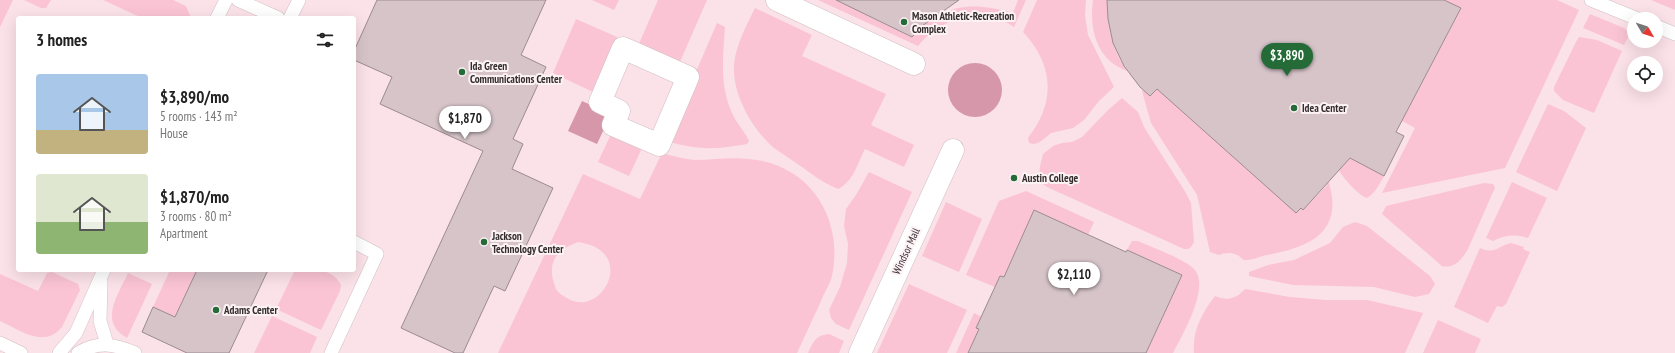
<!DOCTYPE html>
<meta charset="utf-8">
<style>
body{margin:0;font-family:"PT Sans Narrow",sans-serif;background:#f6f6f6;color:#222;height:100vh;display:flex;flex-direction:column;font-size:15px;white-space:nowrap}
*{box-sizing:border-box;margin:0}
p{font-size:13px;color:#767676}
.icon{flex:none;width:22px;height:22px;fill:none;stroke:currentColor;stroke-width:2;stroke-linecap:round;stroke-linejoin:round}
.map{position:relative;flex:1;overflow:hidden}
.panel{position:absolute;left:16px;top:16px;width:340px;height:256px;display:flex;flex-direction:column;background:#fff;border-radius:4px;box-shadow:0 4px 16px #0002}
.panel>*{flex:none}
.needle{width:26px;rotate:129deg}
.buttons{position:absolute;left:1627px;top:12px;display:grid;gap:8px}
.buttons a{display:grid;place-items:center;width:36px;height:36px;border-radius:50%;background:#fff;box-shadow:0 4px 16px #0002;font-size:20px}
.price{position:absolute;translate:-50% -34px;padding:0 9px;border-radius:14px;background:#fff;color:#222;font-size:13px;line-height:26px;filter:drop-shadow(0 1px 2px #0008)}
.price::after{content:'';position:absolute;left:50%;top:24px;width:12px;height:9px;margin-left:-6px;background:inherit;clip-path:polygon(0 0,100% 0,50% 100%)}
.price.selected{background:#246b37;color:#fff}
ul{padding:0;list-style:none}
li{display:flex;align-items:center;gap:12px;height:100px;padding:0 20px}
li span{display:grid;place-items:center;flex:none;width:112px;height:80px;border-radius:4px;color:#555}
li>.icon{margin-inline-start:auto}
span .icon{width:48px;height:48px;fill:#fffc;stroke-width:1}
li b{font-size:17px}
h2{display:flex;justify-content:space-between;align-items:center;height:48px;padding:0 20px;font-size:17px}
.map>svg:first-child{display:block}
</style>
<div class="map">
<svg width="1675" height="353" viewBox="0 0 1675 353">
<rect width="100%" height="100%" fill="#fdf2f5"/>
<path fill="#fbe1e8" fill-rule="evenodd" d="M 0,0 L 1675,0 L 1675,353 L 0,353 ZM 18,18 L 354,18 L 354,270 L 18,270 ZM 1634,19 L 1656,19 L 1656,41 L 1634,41 ZM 1634,63 L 1656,63 L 1656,85 L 1634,85 Z"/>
<path fill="#fac4d4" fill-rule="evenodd" d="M 0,0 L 13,0 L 0,27 Z
M 24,0 L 51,0 L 46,8 L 41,8 Z
M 103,0 L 173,0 L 186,6 L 191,18 L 142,18 Z
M 592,0 L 619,0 L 614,10 Z
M 658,0 L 707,0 L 679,64 L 638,46 Z
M 818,0 L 875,0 L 868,16 L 911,37 C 942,4 971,1 1013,13 L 1018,0 L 1026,0 L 1014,27 C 981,4 941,18 918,46 Z
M 1037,0 L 1086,0 L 1085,15 L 1088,35 L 1114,87 L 1099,101 L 1084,120 L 1073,128 L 1051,133 L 1040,142 L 1034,144 L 1029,143 L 1028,138 C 1056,102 1054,65 1023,32 Z
M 1093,0 L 1107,0 L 1111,3 L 1107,8 C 1108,30 1114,53 1127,71 C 1097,60 1089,31 1093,0 Z
M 1444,0 L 1557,0 L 1579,10 L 1505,168 L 1382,193 L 1415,128 L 1402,121 L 1461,9 Z
M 1651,0 L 1675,0 L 1675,10 Z
M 755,8 L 812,35 L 802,56 L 886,94 L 871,125 L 914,145 L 904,167 L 865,149 C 857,164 854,181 838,189 C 823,183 812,174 799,165 C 791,159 782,154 774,148 C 752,129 732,94 734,65 C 736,44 746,27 755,8 Z
M 1590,14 L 1624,28 L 1628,32 L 1629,35 L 1624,45 L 1583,28 Z
M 576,19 L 617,37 L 593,92 L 553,73 Z
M 717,23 L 725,27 C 723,58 719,86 733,115 C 737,124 745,132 749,141 L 747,144 C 713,150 699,150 666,141 Z
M 1579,37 L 1597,40 L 1622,51 L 1594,113 L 1563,100 L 1554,91 L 1554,87 L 1576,42 Z
M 1157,89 L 1303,210 L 1327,185 L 1323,181 L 1327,177 C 1346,230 1313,247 1267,255 C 1260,256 1253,260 1247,260 C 1242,261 1241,256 1237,255 C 1231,252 1224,253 1219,255 L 1210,252 L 1197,195 L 1151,123 L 1142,91 L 1143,90 L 1150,96 Z
M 1122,98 L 1138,112 L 1144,127 L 1186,193 L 1191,203 L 1194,242 L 1191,247 L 1188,249 L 1184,249 L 1058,192 C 1054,190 1046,187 1043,184 C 1036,176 1041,163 1043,154 L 1053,146 L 1062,143 L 1072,142 L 1082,137 L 1108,110 Z
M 1548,104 L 1564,111 L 1586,128 L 1557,191 L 1516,172 Z
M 611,134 L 642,148 L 629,176 L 598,162 Z
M 1335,147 L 1362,161 L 1361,164 L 1384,176 C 1379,185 1375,193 1367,198 C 1358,196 1337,171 1335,163 C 1334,158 1335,152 1335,147 Z
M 662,153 C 673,156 684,159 695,160 C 713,160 731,157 749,159 C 810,164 844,218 832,276 C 830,284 824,293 821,301 C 813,318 805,336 797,353 L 498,353 L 583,174 L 640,199 ZM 578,242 C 640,251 600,320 567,298 C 563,296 558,293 556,289 C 546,264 554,251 578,242 Z
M 869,172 L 912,192 L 849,330 L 836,324 L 831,318 L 829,310 L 840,287 L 847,263 L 848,244 L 844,226 L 846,209 L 856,195 Z
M 1512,182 L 1547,198 L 1528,238 C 1515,234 1505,235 1493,241 L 1486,238 Z
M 1484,183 L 1493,184 L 1495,188 L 1493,192 L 1468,249 C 1462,259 1455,269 1442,266 L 1382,214 L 1386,206 Z
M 1026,191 L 1094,222 L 1088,235 L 1034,210 L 1004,277 L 1000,276 L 995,287 L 966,275 L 999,201 Z
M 946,202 L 982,219 L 959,272 L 922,256 Z
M 1355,222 L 1367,226 L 1430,276 L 1435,284 L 1429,294 L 1415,297 L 1374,287 L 1293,285 L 1249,276 L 1249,272 L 1268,265 L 1294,260 L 1330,243 L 1343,227 Z
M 1132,241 L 1138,241 C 1153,248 1180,257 1193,268 C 1212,285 1182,335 1173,353 L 1146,353 L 1182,275 L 1127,250 Z
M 1511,243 L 1524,247 L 1523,249 L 1530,252 L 1506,304 L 1502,307 L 1497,306 L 1488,323 L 1454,307 L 1480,248 C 1495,255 1498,246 1511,243 Z
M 170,270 L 197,270 L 175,317 L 153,307 Z
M 295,270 C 312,270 332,267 341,285 L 340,291 L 321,330 L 276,309 Z
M 52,272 L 78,284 L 80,290 L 62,327 C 44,349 20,330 0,321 L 0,274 L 38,291 L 47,273 Z
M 128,273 L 152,284 L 127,338 C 98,322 118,295 128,273 Z
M 909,284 L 967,310 L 947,353 L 877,353 Z
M 1245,289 L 1290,297 L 1326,300 L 1367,300 L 1423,313 L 1405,353 L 1194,353 C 1192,331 1202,313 1215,296 C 1228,301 1236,299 1245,289 Z
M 974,313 L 982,317 L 979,329 L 968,353 L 956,353 Z
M 272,316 L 317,337 L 310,353 L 254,353 Z
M 1438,320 L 1481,339 L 1475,353 L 1423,353 Z
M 829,334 L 844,341 L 839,353 L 808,353 C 813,342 816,335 829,334 Z"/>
<path fill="#d697ab" d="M948 90a27 27 0 1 1 54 0a27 27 0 1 1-54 0Z
M 582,101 L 611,114 L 597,144 L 568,131 Z"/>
<path fill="#d6c4c9" stroke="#9b8b8f" d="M 377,0 L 546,0 L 521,55 L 546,67 L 513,139 L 523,144 L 512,169 L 553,188 L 505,291 L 494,286 L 463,353 L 455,353 L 401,328 L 483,151 L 380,104 L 392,77 L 354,60 L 354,51 Z
M 836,0 L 959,0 L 922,26 L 912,37 Z
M 1107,0 L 1444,0 L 1461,8 L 1396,132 L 1404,136 L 1384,176 L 1350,158 L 1303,210 L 1301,208 L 1296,213 L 1157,89 L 1150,96 L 1140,87 L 1124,66 L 1113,43 L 1108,19 Z
M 1034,210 L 1126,252 L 1127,250 L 1182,275 L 1146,353 L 968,353 L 979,329 L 976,328 L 1000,276 L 1004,277 Z
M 197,270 L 268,270 L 229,353 L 187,353 L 142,332 L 153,307 L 175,317 Z"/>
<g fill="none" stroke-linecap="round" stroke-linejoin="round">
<g stroke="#d1bfc4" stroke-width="14">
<path id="lane" d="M 238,0 L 278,18
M 1591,0 L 1638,19
M 217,18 L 226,0
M 290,18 L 299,0
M 1656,26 L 1675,34
M 101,283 L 100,321 L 107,344
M 0,343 L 21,353
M 59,353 L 76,333 L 104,270
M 78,353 C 98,341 115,344 135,353
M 331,353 L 377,254 L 354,242"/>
</g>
<g stroke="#d1bfc4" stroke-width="23">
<path id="street" d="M 777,0 L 914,64
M 623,48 L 688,77 L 659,145 L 613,125 L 619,111 L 600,102 Z
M 860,353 L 953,150"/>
</g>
<use href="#lane" stroke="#fff" stroke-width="13"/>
<use href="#street" stroke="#fff" stroke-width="22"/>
</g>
<g fill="#246b37" stroke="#fdf2f5" stroke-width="1.5">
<circle cx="904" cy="22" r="4"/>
<circle cx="462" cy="72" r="4"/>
<circle cx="1294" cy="108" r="4"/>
<circle cx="1014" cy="178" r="4"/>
<circle cx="484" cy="242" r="4"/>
<circle cx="216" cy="310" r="4"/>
</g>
<g text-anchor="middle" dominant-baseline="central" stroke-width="4" stroke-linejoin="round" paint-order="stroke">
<g font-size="11" font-weight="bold" fill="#342e2f" stroke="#fdf2f5" text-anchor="start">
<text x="912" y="16">Mason Athletic-Recreation<tspan x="912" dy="13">Complex</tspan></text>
<text x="470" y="66">Ida Green<tspan x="470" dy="13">Communications Center</tspan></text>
<text x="1302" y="108">Idea Center</text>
<text x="1022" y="178">Austin College</text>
<text x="492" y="236">Jackson<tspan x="492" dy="13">Technology Center</tspan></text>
<text x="224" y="310">Adams Center</text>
</g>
<g font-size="11" fill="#342e2f" stroke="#fdf2f5">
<text transform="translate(906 251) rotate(-65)">Windsor Mall</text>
</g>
</g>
</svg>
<div class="buttons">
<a><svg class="needle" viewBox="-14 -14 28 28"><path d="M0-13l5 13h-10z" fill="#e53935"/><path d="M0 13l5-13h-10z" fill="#767676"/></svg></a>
<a><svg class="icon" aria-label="locate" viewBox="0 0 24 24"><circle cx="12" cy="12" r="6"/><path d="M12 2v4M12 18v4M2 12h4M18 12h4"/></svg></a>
</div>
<b class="price selected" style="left:1287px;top:77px">$3,890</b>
<b class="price" style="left:465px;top:140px">$1,870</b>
<b class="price" style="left:1074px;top:296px">$2,110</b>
<section class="panel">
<h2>3 homes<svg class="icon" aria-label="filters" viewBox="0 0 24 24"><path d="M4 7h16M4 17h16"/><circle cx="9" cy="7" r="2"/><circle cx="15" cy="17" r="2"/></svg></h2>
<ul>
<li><span style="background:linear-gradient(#a9c7e8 70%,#c2b280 0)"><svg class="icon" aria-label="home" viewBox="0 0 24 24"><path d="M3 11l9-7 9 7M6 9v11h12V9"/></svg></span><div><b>$3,890/mo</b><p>5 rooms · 143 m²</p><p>House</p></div></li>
<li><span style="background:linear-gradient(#dfe7d0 60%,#8fb573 0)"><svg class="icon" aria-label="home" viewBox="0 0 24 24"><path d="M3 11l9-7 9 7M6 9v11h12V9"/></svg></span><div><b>$1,870/mo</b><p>3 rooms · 80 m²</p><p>Apartment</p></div></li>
</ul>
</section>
</div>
